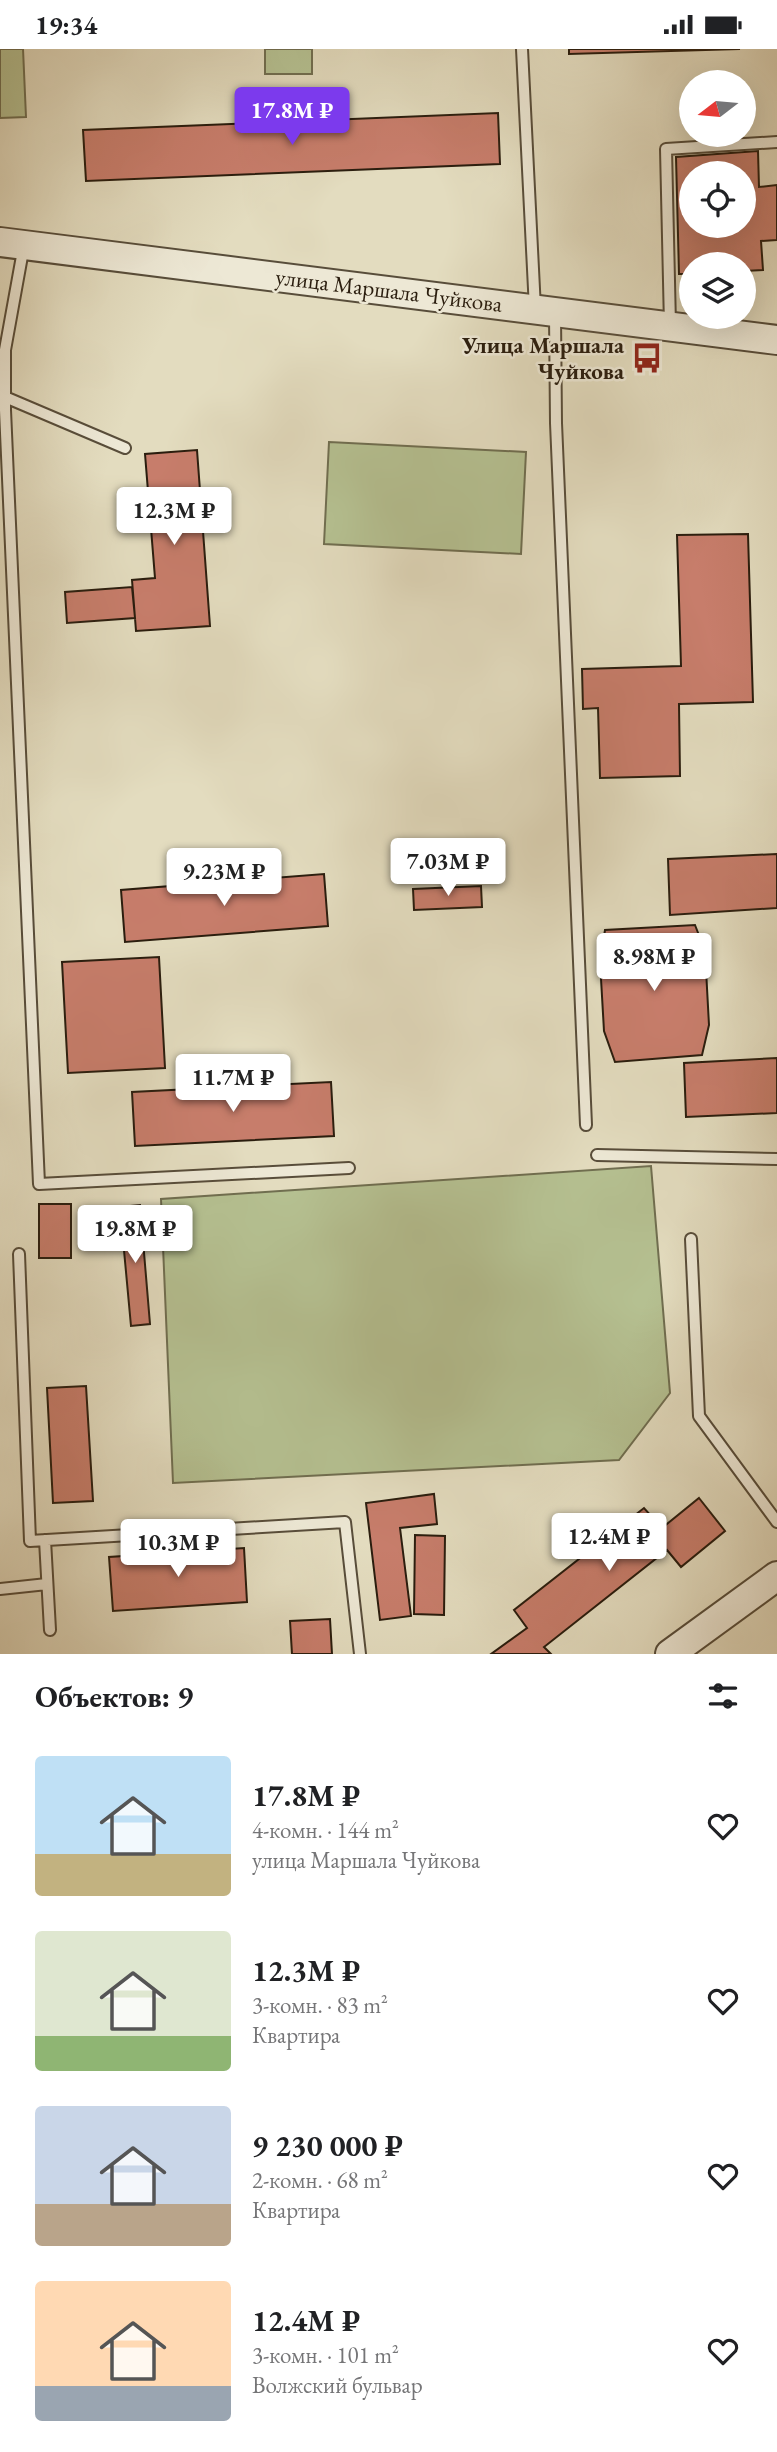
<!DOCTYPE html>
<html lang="ru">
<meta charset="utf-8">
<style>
body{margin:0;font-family:"EB Garamond",serif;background:#f6f6f6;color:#202124;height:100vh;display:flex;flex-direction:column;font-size:26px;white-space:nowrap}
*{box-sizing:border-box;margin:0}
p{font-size:23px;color:#757577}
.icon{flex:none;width:38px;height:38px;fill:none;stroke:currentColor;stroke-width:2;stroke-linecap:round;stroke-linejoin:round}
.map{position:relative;height:1605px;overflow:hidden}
.drawer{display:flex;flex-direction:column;background:#fff;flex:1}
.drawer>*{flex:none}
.needle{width:46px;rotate:254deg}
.controls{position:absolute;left:679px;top:21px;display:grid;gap:14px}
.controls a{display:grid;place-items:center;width:77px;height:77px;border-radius:50%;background:#fff;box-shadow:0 7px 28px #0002;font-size:35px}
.price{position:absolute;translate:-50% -60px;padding:0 16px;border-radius:7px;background:#fff;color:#222;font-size:23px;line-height:46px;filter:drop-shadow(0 2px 4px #0008)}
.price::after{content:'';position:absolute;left:50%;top:42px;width:21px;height:16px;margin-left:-10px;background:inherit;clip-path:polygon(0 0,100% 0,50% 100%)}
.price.selected{background:#7c3aed;color:#fff}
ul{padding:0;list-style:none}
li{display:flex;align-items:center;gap:21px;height:175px;padding:0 35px}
li span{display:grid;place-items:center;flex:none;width:196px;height:140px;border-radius:7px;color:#555}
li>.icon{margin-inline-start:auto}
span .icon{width:84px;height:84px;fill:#fffc;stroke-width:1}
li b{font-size:30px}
h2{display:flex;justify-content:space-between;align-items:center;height:84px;padding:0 35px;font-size:30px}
.status{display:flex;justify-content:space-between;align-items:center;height:49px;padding:0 35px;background:#fff;direction:ltr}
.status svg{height:19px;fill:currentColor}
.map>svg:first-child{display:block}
</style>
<div class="status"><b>19:34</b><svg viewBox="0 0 49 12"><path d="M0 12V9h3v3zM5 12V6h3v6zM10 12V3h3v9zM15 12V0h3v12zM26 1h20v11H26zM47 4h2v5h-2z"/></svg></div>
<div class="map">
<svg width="777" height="1605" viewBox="0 0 777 1605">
<rect width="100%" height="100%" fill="#e3dcbf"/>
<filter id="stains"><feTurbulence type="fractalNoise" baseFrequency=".00286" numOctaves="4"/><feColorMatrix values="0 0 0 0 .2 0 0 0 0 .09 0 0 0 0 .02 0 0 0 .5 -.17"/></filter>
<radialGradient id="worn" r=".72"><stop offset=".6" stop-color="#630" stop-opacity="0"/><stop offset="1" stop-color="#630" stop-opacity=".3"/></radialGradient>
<path fill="#b5c091" stroke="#706e50" stroke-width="2" d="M 0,0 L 23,0 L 26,68 L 0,69 Z
M 265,0 L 312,0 L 312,25 L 265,25 Z
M 329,393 L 526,403 L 521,505 L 324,495 Z
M 651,1117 L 670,1344 L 619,1411 L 173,1434 L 161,1150 Z"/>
<path fill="#c77d6b" stroke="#2a1d0e" stroke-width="2" fill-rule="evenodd" d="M 569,0 L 740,0 L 569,5 Z
M 498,64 L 500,115 L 86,132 L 83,81 Z
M 758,102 L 759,138 L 777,136 L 777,191 L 761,192 L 763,221 L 744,222 L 744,215 L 691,215 L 691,225 L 679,225 L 676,108 ZM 691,124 L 744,124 L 744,177 L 691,177 Z
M 197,401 L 210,577 L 136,582 L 132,531 L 155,529 L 145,405 Z
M 748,485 L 753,653 L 679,655 L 680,727 L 600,729 L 598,659 L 583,660 L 582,620 L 681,617 L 677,486 Z
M 132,538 L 135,569 L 67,574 L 65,543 Z
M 777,805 L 777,859 L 670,866 L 668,810 Z
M 324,825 L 328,877 L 125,893 L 121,841 Z
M 481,837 L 482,858 L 414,861 L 413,840 Z
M 695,876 L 705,902 L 709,976 L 702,1006 L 615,1013 L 604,982 L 600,912 L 605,881 Z
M 159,908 L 165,1019 L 68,1024 L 62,913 Z
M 777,1009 L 777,1064 L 686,1068 L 684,1014 Z
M 331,1033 L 334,1087 L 135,1097 L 132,1043 Z
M 39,1155 L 71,1155 L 71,1209 L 39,1209 Z
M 140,1156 L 150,1275 L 131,1277 L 120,1158 Z
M 86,1337 L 93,1452 L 53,1454 L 47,1339 Z
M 434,1445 L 437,1475 L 400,1479 L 411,1567 L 380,1571 L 366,1454 Z
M 699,1449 L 725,1482 L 681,1518 L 667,1501 L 544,1598 L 551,1605 L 491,1605 L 527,1579 L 514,1561 L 644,1459 L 662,1479 Z
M 415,1486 L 445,1487 L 444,1566 L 414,1565 Z
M 244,1499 L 247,1553 L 113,1562 L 109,1508 Z
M 330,1570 L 332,1605 L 292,1605 L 290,1572 Z"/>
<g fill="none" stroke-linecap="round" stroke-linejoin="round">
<g stroke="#584d3a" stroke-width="14">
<path id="service" d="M 522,0 L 535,260
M 24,196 L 5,301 L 5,361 L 39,1135 L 349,1119
M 555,266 L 556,374 L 586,1076
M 670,276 L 666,100 L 777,93
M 5,348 L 125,399
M 597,1106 L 777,1110
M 691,1190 L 699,1367 L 777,1473
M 19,1205 L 30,1492 L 345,1473 L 360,1605
M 45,1491 L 50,1581
M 0,1540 L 47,1535"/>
</g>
<g stroke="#584d3a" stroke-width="32">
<path id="tertiary" d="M 0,193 L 777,291
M 670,1605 L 777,1527"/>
</g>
<use href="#service" stroke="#ede8d5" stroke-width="10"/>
<use href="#tertiary" stroke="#ede8d5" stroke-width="28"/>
</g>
<defs>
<g id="bus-bare" transform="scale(2.415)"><path d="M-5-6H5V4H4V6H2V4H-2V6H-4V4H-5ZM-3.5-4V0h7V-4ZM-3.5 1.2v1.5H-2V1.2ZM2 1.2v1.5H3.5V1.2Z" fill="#8f2418" stroke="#ede8d5" stroke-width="2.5" paint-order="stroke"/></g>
</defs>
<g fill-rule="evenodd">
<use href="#bus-bare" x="647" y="309"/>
</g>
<g text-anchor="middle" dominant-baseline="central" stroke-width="5" stroke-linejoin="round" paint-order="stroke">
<g font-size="23" fill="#2a1d0e" stroke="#ede8d5">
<text transform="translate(389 241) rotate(7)">улица Маршала Чуйкова</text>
</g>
<g font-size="23" font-weight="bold" fill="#2a1d0e" stroke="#ede8d5" text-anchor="end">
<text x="624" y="296">Улица Маршала<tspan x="624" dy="26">Чуйкова</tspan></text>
</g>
</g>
<rect width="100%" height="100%" filter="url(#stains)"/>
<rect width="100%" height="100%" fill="url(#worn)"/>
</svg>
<div class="controls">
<a><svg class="needle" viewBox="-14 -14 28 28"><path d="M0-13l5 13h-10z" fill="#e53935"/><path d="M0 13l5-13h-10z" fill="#757577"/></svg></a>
<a><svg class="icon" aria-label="locate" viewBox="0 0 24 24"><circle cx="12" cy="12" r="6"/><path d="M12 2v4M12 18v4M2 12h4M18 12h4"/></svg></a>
<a><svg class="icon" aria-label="layers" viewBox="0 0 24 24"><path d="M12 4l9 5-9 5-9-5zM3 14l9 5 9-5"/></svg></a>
</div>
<b class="price selected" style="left:292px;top:98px">17.8M ₽</b>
<b class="price" style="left:174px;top:498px">12.3M ₽</b>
<b class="price" style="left:448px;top:849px">7.03M ₽</b>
<b class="price" style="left:224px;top:859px">9.23M ₽</b>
<b class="price" style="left:654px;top:944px">8.98M ₽</b>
<b class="price" style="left:233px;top:1065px">11.7M ₽</b>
<b class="price" style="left:135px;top:1216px">19.8M ₽</b>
<b class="price" style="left:609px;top:1524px">12.4M ₽</b>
<b class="price" style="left:178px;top:1530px">10.3M ₽</b>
</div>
<section class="drawer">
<h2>Объектов: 9<svg class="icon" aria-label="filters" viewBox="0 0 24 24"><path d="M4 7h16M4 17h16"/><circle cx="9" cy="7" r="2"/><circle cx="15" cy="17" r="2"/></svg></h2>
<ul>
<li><span style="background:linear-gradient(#bfe0f5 70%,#c2b280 0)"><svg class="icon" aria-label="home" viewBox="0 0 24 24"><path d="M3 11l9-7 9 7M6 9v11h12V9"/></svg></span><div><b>17.8M ₽</b><p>4-комн. · 144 m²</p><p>улица Маршала Чуйкова</p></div><svg class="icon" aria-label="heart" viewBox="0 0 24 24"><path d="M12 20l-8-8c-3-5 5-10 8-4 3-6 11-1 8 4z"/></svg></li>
<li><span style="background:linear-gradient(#dfe7d0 75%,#8fb573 0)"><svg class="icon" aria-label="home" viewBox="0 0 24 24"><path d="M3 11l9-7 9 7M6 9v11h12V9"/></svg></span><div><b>12.3M ₽</b><p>3-комн. · 83 m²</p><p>Квартира</p></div><svg class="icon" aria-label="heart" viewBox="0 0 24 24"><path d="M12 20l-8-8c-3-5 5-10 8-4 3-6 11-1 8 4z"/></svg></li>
<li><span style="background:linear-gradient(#c9d6e8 70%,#b9a48a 0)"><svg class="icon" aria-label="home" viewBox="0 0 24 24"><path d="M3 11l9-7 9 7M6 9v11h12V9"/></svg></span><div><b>9 230 000 ₽</b><p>2-комн. · 68 m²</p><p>Квартира</p></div><svg class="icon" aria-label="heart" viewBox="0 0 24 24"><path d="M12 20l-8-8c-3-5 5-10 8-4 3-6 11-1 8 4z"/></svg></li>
<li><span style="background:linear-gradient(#ffd9b3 75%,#9aa5b1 0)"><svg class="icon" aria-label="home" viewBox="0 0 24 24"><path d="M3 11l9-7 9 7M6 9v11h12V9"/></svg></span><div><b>12.4M ₽</b><p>3-комн. · 101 m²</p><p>Волжский бульвар</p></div><svg class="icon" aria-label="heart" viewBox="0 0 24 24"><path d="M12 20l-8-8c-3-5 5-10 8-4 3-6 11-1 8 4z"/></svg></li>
</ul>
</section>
